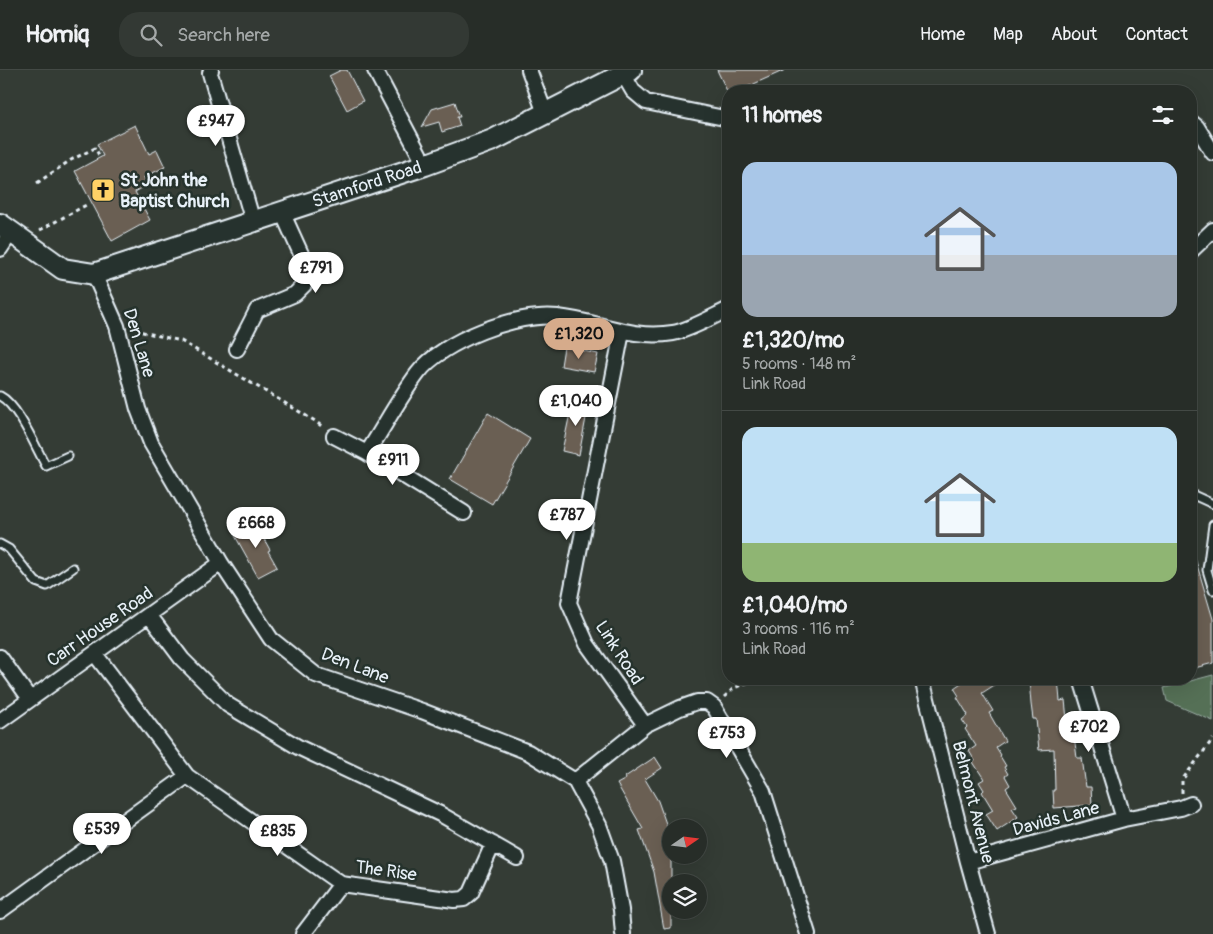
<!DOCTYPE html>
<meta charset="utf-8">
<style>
body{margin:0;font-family:Pangolin,sans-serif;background:#333934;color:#f1f3f6;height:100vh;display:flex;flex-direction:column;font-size:19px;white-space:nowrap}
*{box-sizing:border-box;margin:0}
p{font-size:16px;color:#a4a8a8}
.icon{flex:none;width:28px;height:28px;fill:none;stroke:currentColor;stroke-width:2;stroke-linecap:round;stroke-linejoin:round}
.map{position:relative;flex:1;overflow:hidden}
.drawer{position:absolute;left:722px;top:15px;width:475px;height:600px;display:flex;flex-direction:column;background:#272d28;border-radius:20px;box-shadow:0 5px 20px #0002,0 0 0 1px #434945}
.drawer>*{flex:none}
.needle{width:32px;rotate:76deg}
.buttons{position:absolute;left:662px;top:749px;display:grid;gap:10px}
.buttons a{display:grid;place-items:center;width:45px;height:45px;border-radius:50%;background:#272d28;box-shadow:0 5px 20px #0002,0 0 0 1px #434945;font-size:25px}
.price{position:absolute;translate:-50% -42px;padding:0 11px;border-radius:18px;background:#fff;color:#222;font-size:16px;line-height:32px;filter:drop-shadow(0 1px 2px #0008)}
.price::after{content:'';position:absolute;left:50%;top:30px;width:15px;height:11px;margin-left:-8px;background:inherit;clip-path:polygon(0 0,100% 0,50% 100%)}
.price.on{background:#d6ab8b;color:#111}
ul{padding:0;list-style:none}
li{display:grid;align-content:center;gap:10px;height:265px;padding:0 20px}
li+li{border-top:1px solid #434945}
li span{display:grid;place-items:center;height:155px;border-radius:15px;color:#555}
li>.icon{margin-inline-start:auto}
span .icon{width:90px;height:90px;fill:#fffc;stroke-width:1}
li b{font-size:21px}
h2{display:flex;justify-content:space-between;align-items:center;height:60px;padding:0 20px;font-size:21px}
header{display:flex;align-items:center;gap:30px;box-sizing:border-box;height:70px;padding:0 25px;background:#272d28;border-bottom:1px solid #434945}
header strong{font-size:24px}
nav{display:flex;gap:28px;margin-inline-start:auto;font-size:18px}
.search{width:350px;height:45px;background:#333934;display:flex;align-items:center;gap:12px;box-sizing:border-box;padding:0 18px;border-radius:20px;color:#a4a8a8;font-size:19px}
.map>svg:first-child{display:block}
</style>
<header>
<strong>Homiq</strong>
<div class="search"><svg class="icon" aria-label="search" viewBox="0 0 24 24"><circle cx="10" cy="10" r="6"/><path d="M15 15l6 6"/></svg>Search here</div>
<nav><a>Home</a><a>Map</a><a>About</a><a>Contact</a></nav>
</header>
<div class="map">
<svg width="1213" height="864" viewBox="0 0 1213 864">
<rect width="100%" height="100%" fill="#343c35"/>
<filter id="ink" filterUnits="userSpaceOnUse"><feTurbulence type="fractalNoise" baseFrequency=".02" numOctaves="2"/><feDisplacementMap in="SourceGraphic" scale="10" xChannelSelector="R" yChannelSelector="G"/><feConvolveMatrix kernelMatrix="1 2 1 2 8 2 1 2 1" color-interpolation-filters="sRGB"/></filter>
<g filter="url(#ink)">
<path fill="#547057" stroke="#9eb0a8" d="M 1213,605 L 1213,651 L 1167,631 L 1164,618 Z"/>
<path fill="#6a5f53" stroke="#e8f1f8" d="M 341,0 L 347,0 L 363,31 L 347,40 L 329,6 Z
M 717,0 L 785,0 L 747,17 L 749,21 L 727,21 Z
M 455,32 L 460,47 L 457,47 L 460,56 L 442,62 L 439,52 L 422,57 L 432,39 Z
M 135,55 L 149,84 L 157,80 L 165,97 L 144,107 L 147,115 L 135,122 L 150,150 L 112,171 L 75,101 L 103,86 L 97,74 Z
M 564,277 L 598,284 L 594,302 L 561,296 Z
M 573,329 L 589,332 L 579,385 L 562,381 Z
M 488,343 L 530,369 L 492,434 L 450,409 Z
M 255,452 L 270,480 L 268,481 L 277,497 L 258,507 L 234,464 Z
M 1191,488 L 1195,488 L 1213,549 L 1213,593 L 1191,599 Z
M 967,609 L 1004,609 L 982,623 L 993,641 L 989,643 L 1005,671 L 996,677 L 1001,685 L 1000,686 L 1006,696 L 1004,697 L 1008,704 L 1005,706 L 1010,715 L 1006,718 L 1017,736 L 1012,738 L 1018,747 L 997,761 L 986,744 L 993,740 L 982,722 L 984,720 L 979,712 L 984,709 L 973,692 L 975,691 L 969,681 L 976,676 L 965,659 L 967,657 L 962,650 L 968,645 L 957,627 L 959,626 L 954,618 Z
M 1029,609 L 1058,609 L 1060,631 L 1065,630 L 1068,659 L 1073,658 L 1077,688 L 1082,688 L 1086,717 L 1091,717 L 1092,735 L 1054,738 L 1053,720 L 1055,720 L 1054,679 L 1039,680 L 1036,649 L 1033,649 L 1031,634 Z
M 655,687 L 662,698 L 645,709 L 658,731 L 671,768 L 671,858 L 664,859 L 654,802 L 639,760 L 643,759 L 617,714 L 626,709 L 625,707 Z"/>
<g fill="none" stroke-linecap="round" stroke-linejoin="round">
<g stroke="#e8f1f8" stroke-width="11">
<path id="lane" d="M 0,326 C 18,335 36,378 46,396 L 68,386
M 1191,424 L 1213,434
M 1213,455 L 1207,500 L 1213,520
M 0,474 L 9,479 L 36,512 L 47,516 L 73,498"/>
</g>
<g stroke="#e8f1f8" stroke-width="18">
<path id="street" d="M 211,0 L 210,3 L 253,152
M 375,0 L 425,95
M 529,0 L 545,43
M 623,4 L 633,21 L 646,32 L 729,49
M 1191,52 L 1197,57 L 1213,83
M 0,179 L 12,161
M 1191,181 L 1213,160
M 94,204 L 117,256 L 138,339 L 151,373 L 221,493 L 271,569 L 316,605 L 422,641 L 528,682 L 575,711 L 599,755 L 612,791 L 621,840 L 623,864
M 622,262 L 569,533 L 587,574 L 645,655
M 237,279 L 257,240 L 295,224 L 304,215 L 308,208 L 307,197 L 282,142
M 334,366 L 367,383 L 464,443
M 367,383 C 384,357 399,328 418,303 C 442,271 518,242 558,247 C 598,251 631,270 673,263 C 688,261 714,246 729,239
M 149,545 L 182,589 L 228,635 L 298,677 L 440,744 L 517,788
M 95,584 L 187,706 L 341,814 L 454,830 L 464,829 L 471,823 L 493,774
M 0,587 L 30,629
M 922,609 L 968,792 L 988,864
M 1081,609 L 1124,749
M 0,651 L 221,493
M 575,711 L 645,655 L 680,638 L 697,632 L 707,632 L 714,637 L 763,721 L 808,864
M 968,792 L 1124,749 L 1181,738 L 1191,734
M 0,841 L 187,706
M 303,864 L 341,814"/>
</g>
<g stroke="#e8f1f8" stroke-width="24">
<g id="secondary">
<path id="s1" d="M 0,154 L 63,199 L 94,204 L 425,95 L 493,70 L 631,0"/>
</g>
</g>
<path stroke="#e8f1f8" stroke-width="3" stroke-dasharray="4 4" stroke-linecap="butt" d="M 37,113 L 71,90 L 95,78 L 100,87
M 40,160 L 88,134
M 134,260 L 181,271 L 315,351 L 324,358
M 724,627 L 734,618 L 756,609
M 1182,723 L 1182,710 L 1213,669"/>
<use href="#lane" stroke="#26332d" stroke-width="7"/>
<use href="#street" stroke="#26332d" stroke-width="14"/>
<use href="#secondary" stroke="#26332d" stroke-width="20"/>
</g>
</g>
<defs>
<g id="church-square" transform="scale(1.25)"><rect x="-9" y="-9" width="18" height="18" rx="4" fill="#ffd166" stroke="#26332d"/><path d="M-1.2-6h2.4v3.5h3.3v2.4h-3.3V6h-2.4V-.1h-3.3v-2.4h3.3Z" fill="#111"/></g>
</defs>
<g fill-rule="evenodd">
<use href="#church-square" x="103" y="120"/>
</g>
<g text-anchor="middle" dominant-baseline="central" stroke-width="5" stroke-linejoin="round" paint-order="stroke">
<g font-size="18" font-weight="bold" fill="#e8f1f8" stroke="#26332d" text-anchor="start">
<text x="120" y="110">St John the<tspan x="120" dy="21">Baptist Church</tspan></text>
</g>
<g font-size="18" fill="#e8f1f8" stroke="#26332d">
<text stroke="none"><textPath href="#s1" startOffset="396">Stamford Road</textPath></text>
<text transform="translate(139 273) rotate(73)">Den Lane</text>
<text transform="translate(100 557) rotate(-35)">Carr House Road</text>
<text transform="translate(619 583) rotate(57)">Link Road</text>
<text transform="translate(355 596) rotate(21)">Den Lane</text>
<text transform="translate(973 732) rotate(76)">Belmont Avenue</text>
<text transform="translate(1056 749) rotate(-15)">Davids Lane</text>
<text transform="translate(386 801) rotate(8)">The Rise</text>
</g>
</g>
</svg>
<div class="buttons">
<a><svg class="needle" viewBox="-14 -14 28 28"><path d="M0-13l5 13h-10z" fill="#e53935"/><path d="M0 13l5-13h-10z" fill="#a4a8a8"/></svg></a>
<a><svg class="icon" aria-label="layers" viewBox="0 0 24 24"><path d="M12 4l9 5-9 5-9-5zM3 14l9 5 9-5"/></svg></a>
</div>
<b class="price" style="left:216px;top:77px">£947</b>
<b class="price" style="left:316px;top:224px">£791</b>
<b class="price on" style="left:579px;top:290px">£1,320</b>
<b class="price" style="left:576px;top:357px">£1,040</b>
<b class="price" style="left:393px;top:416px">£911</b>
<b class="price" style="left:567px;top:471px">£787</b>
<b class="price" style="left:256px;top:479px">£668</b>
<b class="price" style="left:1089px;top:683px">£702</b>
<b class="price" style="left:727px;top:689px">£753</b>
<b class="price" style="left:102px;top:785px">£539</b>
<b class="price" style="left:278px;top:787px">£835</b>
<section class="drawer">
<h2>11 homes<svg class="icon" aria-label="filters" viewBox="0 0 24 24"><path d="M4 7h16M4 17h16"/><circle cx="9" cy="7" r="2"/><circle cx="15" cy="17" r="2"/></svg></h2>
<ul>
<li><span style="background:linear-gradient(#a9c7e8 60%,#9aa5b1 0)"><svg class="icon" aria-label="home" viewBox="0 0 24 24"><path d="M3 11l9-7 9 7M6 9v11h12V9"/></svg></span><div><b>£1,320/mo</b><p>5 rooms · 148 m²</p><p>Link Road</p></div></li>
<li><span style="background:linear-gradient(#bfe0f5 75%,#8fb573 0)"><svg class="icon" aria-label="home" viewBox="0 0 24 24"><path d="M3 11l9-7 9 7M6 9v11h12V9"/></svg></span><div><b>£1,040/mo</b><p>3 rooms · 116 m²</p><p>Link Road</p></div></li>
</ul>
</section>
</div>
